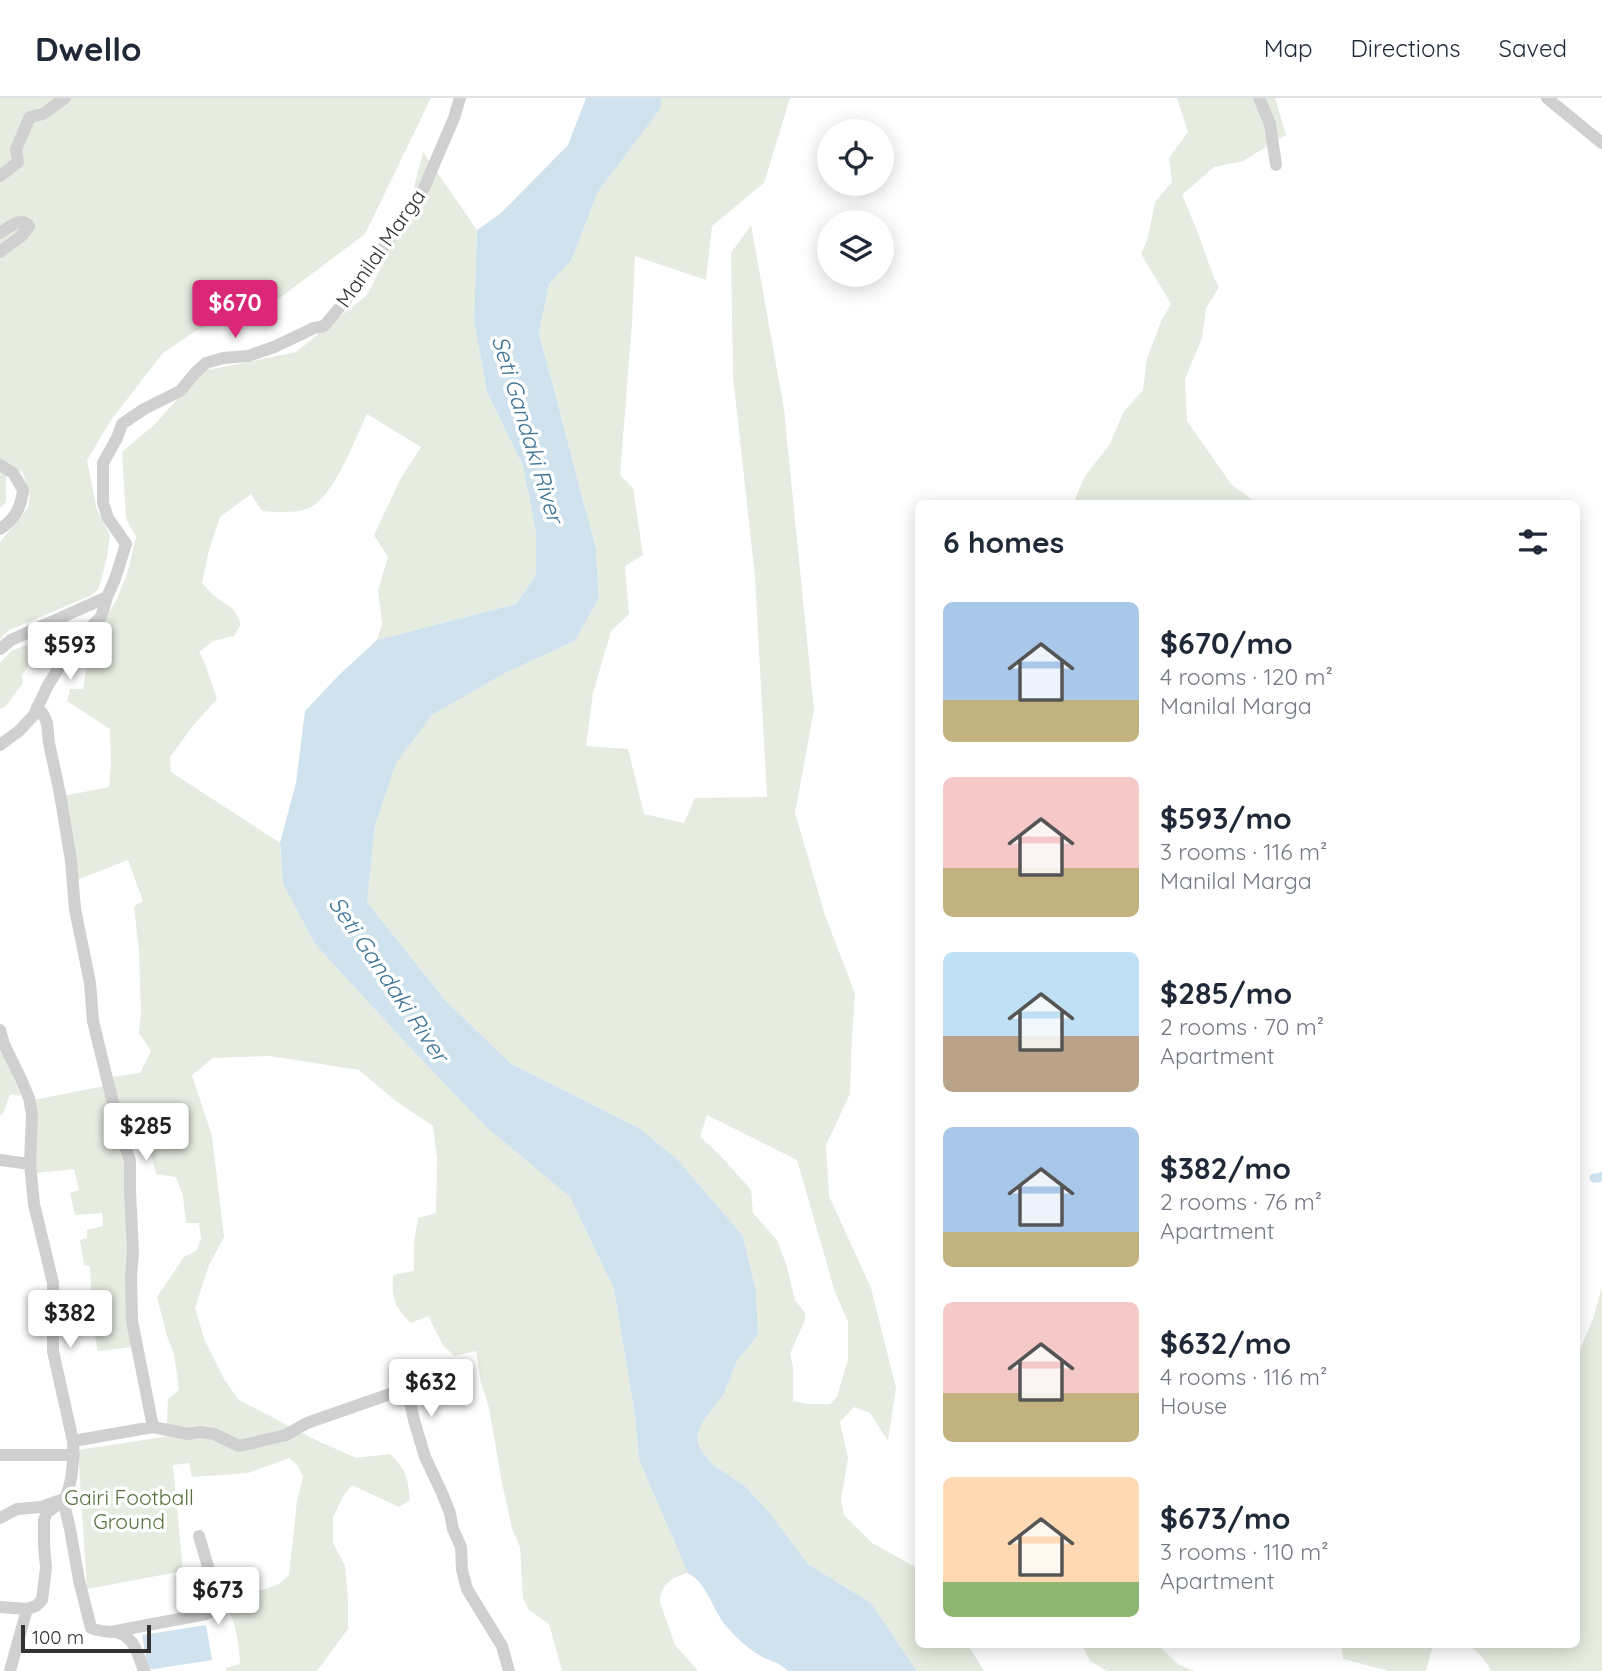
<!DOCTYPE html>
<meta charset="utf-8">
<style>
body{margin:0;font-family:Quicksand,sans-serif;background:#f6f6f7;color:#1f2937;height:100vh;display:flex;flex-direction:column;font-size:26px;white-space:nowrap}
*{box-sizing:border-box;margin:0}
p{font-size:23px;color:#747a83}
.icon{flex:none;width:38px;height:38px;fill:none;stroke:currentColor;stroke-width:2;stroke-linecap:round;stroke-linejoin:round}
.map{position:relative;flex:1;overflow:hidden}
.sheet{position:absolute;left:915px;top:402px;width:665px;height:1148px;display:flex;flex-direction:column;background:#fff;border-radius:10px;box-shadow:0 4px 18px #0003}
.sheet>*{flex:none}
.buttons{position:absolute;left:817px;top:21px;display:grid;gap:14px}
.buttons a{display:grid;place-items:center;width:77px;height:77px;border-radius:50%;background:#fff;box-shadow:0 4px 18px #0003;font-size:35px}
.scale{position:absolute;left:21px;bottom:18px;width:130px;box-sizing:border-box;padding-left:7px;border:4px solid #333;border-top:0;font-size:19px;line-height:24px;white-space:nowrap;color:#333;-webkit-text-stroke:5px #fff;paint-order:stroke}
.price{position:absolute;translate:-50% -60px;padding:0 16px;border-radius:7px;background:#fff;color:#222;font-size:23px;line-height:46px;filter:drop-shadow(0 2px 4px #0008)}
.price::after{content:'';position:absolute;left:50%;top:42px;width:21px;height:16px;margin-left:-10px;background:inherit;clip-path:polygon(0 0,100% 0,50% 100%)}
.price.active{background:#db2777;color:#fff}
ul{padding:0;list-style:none}
li{display:flex;align-items:center;gap:21px;height:175px;padding:0 28px}
li span{display:grid;place-items:center;flex:none;width:196px;height:140px;border-radius:10px;color:#555}
li>.icon{margin-inline-start:auto}
span .icon{width:84px;height:84px;fill:#fffc;stroke-width:1}
li b{font-size:30px}
h2{display:flex;justify-content:space-between;align-items:center;height:84px;padding:0 28px;font-size:30px}
header{display:flex;align-items:center;gap:42px;box-sizing:border-box;height:98px;padding:0 35px;background:#fff;border-bottom:2px solid #e0e1e3}
header strong{font-size:33px}
nav{display:flex;gap:38px;margin-inline-start:auto;font-size:24px}
.map>svg:first-child{display:block}
</style>
<header>
<strong>Dwello</strong>
<nav><a>Map</a><a>Directions</a><a>Saved</a></nav>
</header>
<div class="map">
<svg width="1602" height="1573" viewBox="0 0 1602 1573">
<rect width="100%" height="100%" fill="#fff"/>
<path fill="#e6ecdf" fill-rule="evenodd" d="M 0,0 L 431,0 L 365,136 L 265,211 L 199,231 L 163,255 L 111,322 L 87,362 L 97,412 L 110,437 L 107,459 L 99,490 L 90,498 L 9,532 L 0,541 L 0,444 L 28,410 L 30,399 L 23,375 L 6,366 L 6,404 L 0,410 Z
M 661,0 L 790,0 L 764,85 L 712,128 L 706,182 L 635,158 L 632,225 L 620,377 L 633,390 L 643,457 L 625,468 L 629,516 L 611,533 L 593,595 L 586,648 L 628,651 L 644,716 L 684,725 L 695,700 L 767,699 L 755,479 L 733,278 L 731,155 L 751,127 L 784,311 L 814,612 L 795,715 L 825,817 L 855,896 L 852,937 L 850,996 L 826,1047 L 829,1098 L 871,1190 L 896,1290 L 888,1343 L 870,1315 L 854,1309 L 840,1324 L 848,1360 L 841,1402 L 844,1417 L 872,1445 L 919,1471 L 919,1547 L 968,1547 L 984,1573 L 917,1573 L 871,1505 L 808,1466 L 768,1413 L 745,1388 L 713,1367 L 702,1353 L 698,1345 L 697,1337 L 703,1323 L 724,1296 L 737,1263 L 758,1237 L 756,1193 L 743,1138 L 677,1061 L 639,1030 L 510,965 L 445,902 L 367,804 L 375,728 L 396,664 L 432,617 L 505,575 L 575,543 L 599,500 L 596,451 L 539,235 L 549,186 L 571,163 L 598,94 L 660,11 ZM 707,1017 L 797,1062 L 835,1194 L 848,1224 L 848,1261 L 837,1299 L 830,1306 L 808,1306 L 793,1303 L 793,1269 L 790,1256 L 805,1222 L 805,1215 L 795,1202 L 786,1166 L 777,1142 L 753,1115 L 751,1092 L 719,1056 L 700,1039 Z
M 1177,0 L 1275,0 L 1286,37 L 1243,63 L 1214,69 L 1182,97 L 1196,130 L 1214,180 L 1219,189 L 1206,210 L 1202,240 L 1185,281 L 1187,323 L 1231,386 L 1258,406 L 1073,406 L 1085,378 L 1110,346 L 1124,313 L 1143,292 L 1147,261 L 1162,221 L 1171,206 L 1141,156 L 1147,143 L 1155,104 L 1172,84 L 1169,60 L 1188,34 Z
M 423,54 L 477,132 L 474,223 L 487,294 L 523,368 L 536,435 L 536,477 L 516,506 L 377,542 L 382,526 L 378,492 L 388,459 L 374,437 L 401,380 L 421,349 L 367,316 C 355,341 335,396 311,409 C 298,416 276,414 262,413 L 251,396 L 220,419 L 209,452 L 202,485 L 212,496 L 234,512 L 241,526 L 234,538 L 213,543 L 199,554 L 204,563 L 217,601 L 192,629 L 170,659 L 171,674 L 280,745 L 283,786 L 315,846 L 401,940 L 485,1028 L 570,1099 L 614,1191 L 635,1318 L 639,1362 L 688,1475 C 672,1479 660,1487 660,1504 L 675,1547 L 698,1573 L 562,1573 L 549,1526 L 529,1512 L 523,1500 L 520,1449 L 512,1430 L 502,1385 L 489,1310 L 481,1284 L 476,1253 L 454,1258 L 443,1247 L 428,1218 L 411,1225 C 394,1208 392,1201 393,1177 L 414,1173 L 414,1145 L 418,1120 L 436,1115 L 437,1062 L 433,1028 L 396,1003 L 359,972 L 270,958 L 213,960 L 192,977 L 212,1038 L 224,1139 L 209,1167 L 195,1210 L 205,1243 L 224,1281 L 239,1302 L 318,1343 L 356,1360 L 390,1356 C 406,1371 408,1380 410,1402 L 399,1409 L 352,1387 L 344,1397 L 333,1419 L 333,1445 L 345,1468 L 348,1502 L 348,1531 L 317,1573 L 226,1573 L 226,1570 L 240,1566 C 239,1545 236,1523 225,1505 L 228,1494 L 240,1492 L 262,1492 L 279,1486 L 289,1477 L 297,1403 L 303,1379 L 297,1367 L 289,1360 L 248,1375 L 192,1379 L 189,1365 L 173,1367 L 183,1473 L 87,1491 L 78,1352 L 170,1338 L 167,1327 L 168,1301 L 179,1292 L 174,1256 L 167,1238 L 157,1199 L 184,1159 L 197,1152 L 201,1141 L 199,1125 L 186,1125 L 183,1098 L 176,1079 L 156,1076 L 151,1056 L 144,1042 L 127,1040 L 112,979 L 140,975 L 151,953 L 139,935 L 141,915 L 139,854 L 134,808 L 143,803 L 128,762 L 77,782 L 64,698 L 109,689 L 111,668 L 110,631 L 67,603 L 70,591 L 83,591 L 86,573 L 76,554 L 101,527 L 117,501 L 128,473 L 136,439 L 126,420 L 122,354 L 154,327 L 203,273 L 296,254 L 367,197 L 407,117 Z
M 79,527 L 55,567 L 32,563 L 22,577 L 23,585 L 5,609 L 0,611 L 0,565 L 11,553 Z
M 3,952 L 21,998 L 10,996 L 3,1016 L 0,1017 L 0,953 Z
M 104,988 L 109,1016 L 125,1061 L 134,1249 L 98,1253 L 93,1228 L 90,1168 L 84,1167 L 80,1142 L 87,1140 L 87,1132 L 103,1128 L 102,1115 L 75,1117 L 70,1095 L 79,1092 L 74,1071 L 36,1075 L 33,1002 Z
M 1602,1189 L 1602,1573 L 1491,1573 C 1486,1563 1478,1553 1468,1547 L 1577,1547 L 1577,1258 L 1593,1221 Z
M 1082,1547 L 1158,1547 L 1179,1567 L 1194,1573 L 1107,1573 L 1090,1563 Z
M 1341,1547 L 1433,1547 L 1426,1573 L 1389,1573 L 1343,1561 Z"/>
<path fill="#cfe2ee" d="M 586,0 L 661,0 L 661,10 L 598,94 L 571,163 L 549,186 L 539,235 L 596,451 L 599,500 L 575,543 L 505,575 L 432,617 L 396,665 L 375,728 L 367,804 L 445,902 L 510,965 L 639,1030 L 677,1061 L 743,1138 L 756,1193 L 758,1237 L 737,1263 L 724,1296 L 703,1323 L 697,1337 L 698,1345 L 702,1353 L 713,1367 L 745,1388 L 768,1413 L 808,1466 L 871,1505 L 917,1573 L 788,1573 C 776,1562 771,1564 759,1557 C 747,1550 735,1538 726,1528 C 712,1511 708,1486 688,1475 L 639,1362 L 635,1318 L 614,1191 L 570,1099 L 485,1028 L 401,940 L 315,846 L 283,786 L 280,745 L 296,685 L 305,613 L 339,577 L 377,542 L 516,506 L 536,477 L 536,435 L 523,368 L 487,294 L 474,223 L 477,132 L 501,115 L 568,47 Z
M 206,1527 L 212,1562 L 148,1572 L 142,1537 Z"/>
<g fill="none" stroke-linecap="round" stroke-linejoin="round">
<path stroke="#cfe2ee" stroke-width="9" d="M 1594,1080 L 1599,1080 L 1602,1078"/>
<path stroke="#d0d0d0" stroke-width="12" d="M 1259,0 L 1270,26 L 1276,67
M 1547,0 L 1602,45
M 0,78 L 18,64 L 16,51 L 30,19 L 43,16 L 65,0
M 0,135 C 9,130 20,118 29,128 C 23,140 10,145 0,154
M 0,367 L 13,375 L 23,392 C 21,410 15,421 0,431
M 0,551 L 11,542 L 107,499
M 37,609 L 43,616 L 47,625 L 49,645 L 60,696 L 71,763 L 75,811 L 90,885 L 93,923 L 119,1030 L 130,1063 L 130,1093 L 133,1154 L 131,1178 L 132,1223 L 153,1329
M 0,647 L 19,633 L 34,617 L 48,587 L 66,559 L 84,535 L 101,519 L 107,499 L 115,481 L 126,446 L 108,420 L 103,405 L 103,365 L 117,340 L 122,326 L 144,311 L 180,293 L 196,274 L 206,265 L 223,260 L 248,258 L 274,249 L 314,230 L 324,228 L 356,190 L 424,90 L 454,20 L 460,0
M 0,932 L 4,946 L 21,981 L 29,1000 L 32,1016 L 30,1066 L 34,1106 L 53,1185 L 53,1253 L 73,1343 C 74,1362 73,1380 66,1399 C 58,1403 56,1411 47,1414 L 44,1422 L 44,1447 L 46,1470 L 42,1502 L 36,1508 L 27,1511 L 0,1509
M 0,1062 L 30,1066
M 73,1343 L 153,1329 L 188,1336 L 200,1334 L 214,1336 L 239,1348 L 286,1337 L 307,1325 L 393,1295 L 409,1300 L 414,1322 L 425,1359 L 442,1395 L 450,1415 L 453,1431 L 461,1449 L 462,1472 L 467,1491 L 502,1548 L 509,1573
M 0,1357 L 74,1357
M 0,1420 L 17,1411 L 41,1409 L 61,1402 L 65,1410 L 70,1431 L 79,1482 L 91,1530 C 99,1534 106,1533 114,1534 C 134,1536 138,1557 144,1573
M 116,1533 L 206,1516 L 213,1513 L 217,1507 L 217,1499 L 199,1438
M 10,1573 L 27,1511"/>
</g>
<g text-anchor="middle" dominant-baseline="central" stroke-width="7" stroke-linejoin="round" paint-order="stroke">
<g font-size="21" fill="#333" stroke="#fff">
<text transform="translate(380 150) rotate(-55)">Manilal Marga</text>
</g>
<g font-size="21" fill="#56703f" stroke="#fff">
<text x="129" y="1399">Gairi Football<tspan x="129" dy="24">Ground</tspan></text>
</g>
<g font-size="23" font-style="italic" fill="#3f7597" stroke="#fff">
<text transform="translate(528 331) rotate(73)">Seti Gandaki River</text>
<text transform="translate(389 881) rotate(56)">Seti Gandaki River</text>
</g>
</g>
</svg>
<div class="buttons">
<a><svg class="icon" aria-label="locate" viewBox="0 0 24 24"><circle cx="12" cy="12" r="6"/><path d="M12 2v4M12 18v4M2 12h4M18 12h4"/></svg></a>
<a><svg class="icon" aria-label="layers" viewBox="0 0 24 24"><path d="M12 4l9 5-9 5-9-5zM3 14l9 5 9-5"/></svg></a>
</div>
<div class="scale">100 m</div>
<b class="price active" style="left:235px;top:242px">$670</b>
<b class="price" style="left:70px;top:584px">$593</b>
<b class="price" style="left:146px;top:1065px">$285</b>
<b class="price" style="left:70px;top:1252px">$382</b>
<b class="price" style="left:431px;top:1321px">$632</b>
<b class="price" style="left:218px;top:1529px">$673</b>
<section class="sheet">
<h2>6 homes<svg class="icon" aria-label="filters" viewBox="0 0 24 24"><path d="M4 7h16M4 17h16"/><circle cx="9" cy="7" r="2"/><circle cx="15" cy="17" r="2"/></svg></h2>
<ul>
<li><span style="background:linear-gradient(#a9c7e8 70%,#c2b280 0)"><svg class="icon" aria-label="home" viewBox="0 0 24 24"><path d="M3 11l9-7 9 7M6 9v11h12V9"/></svg></span><div><b>$670/mo</b><p>4 rooms · 120 m²</p><p>Manilal Marga</p></div></li>
<li><span style="background:linear-gradient(#f6c9c9 65%,#c2b280 0)"><svg class="icon" aria-label="home" viewBox="0 0 24 24"><path d="M3 11l9-7 9 7M6 9v11h12V9"/></svg></span><div><b>$593/mo</b><p>3 rooms · 116 m²</p><p>Manilal Marga</p></div></li>
<li><span style="background:linear-gradient(#bfe0f5 60%,#b9a48a 0)"><svg class="icon" aria-label="home" viewBox="0 0 24 24"><path d="M3 11l9-7 9 7M6 9v11h12V9"/></svg></span><div><b>$285/mo</b><p>2 rooms · 70 m²</p><p>Apartment</p></div></li>
<li><span style="background:linear-gradient(#a9c7e8 75%,#c2b280 0)"><svg class="icon" aria-label="home" viewBox="0 0 24 24"><path d="M3 11l9-7 9 7M6 9v11h12V9"/></svg></span><div><b>$382/mo</b><p>2 rooms · 76 m²</p><p>Apartment</p></div></li>
<li><span style="background:linear-gradient(#f6c9c9 65%,#c2b280 0)"><svg class="icon" aria-label="home" viewBox="0 0 24 24"><path d="M3 11l9-7 9 7M6 9v11h12V9"/></svg></span><div><b>$632/mo</b><p>4 rooms · 116 m²</p><p>House</p></div></li>
<li><span style="background:linear-gradient(#ffd9b3 75%,#8fb573 0)"><svg class="icon" aria-label="home" viewBox="0 0 24 24"><path d="M3 11l9-7 9 7M6 9v11h12V9"/></svg></span><div><b>$673/mo</b><p>3 rooms · 110 m²</p><p>Apartment</p></div></li>
</ul>
</section>
</div>
